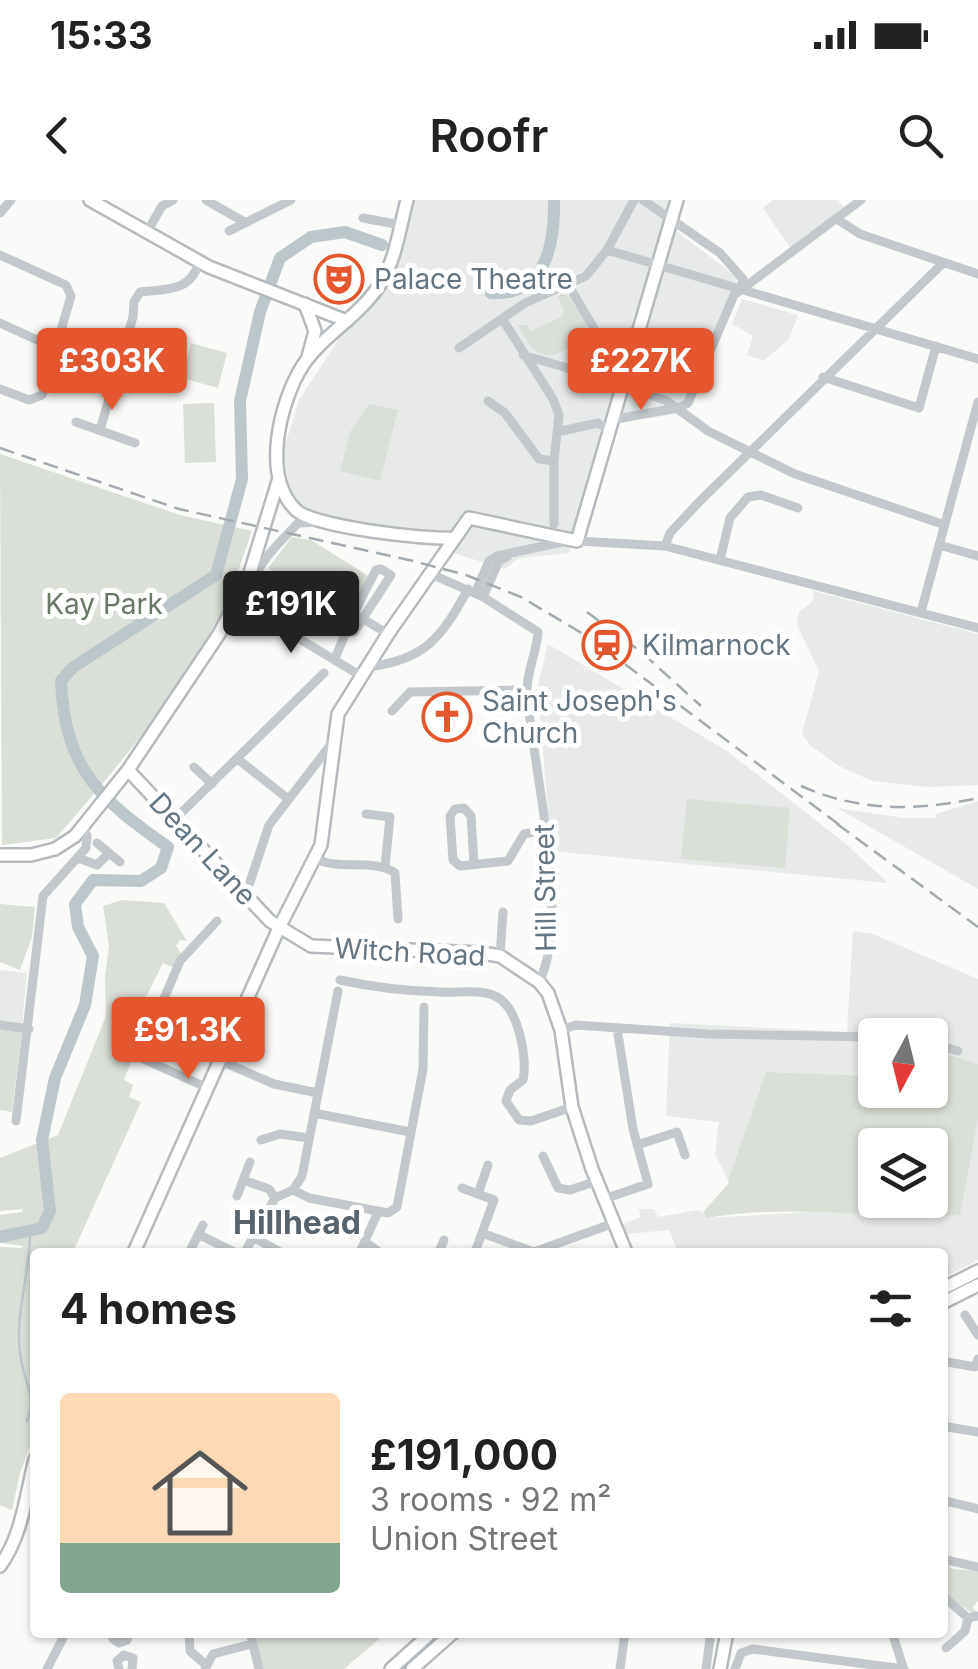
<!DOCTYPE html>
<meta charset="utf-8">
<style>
body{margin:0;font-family:Inter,sans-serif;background:#f2f2f2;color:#222;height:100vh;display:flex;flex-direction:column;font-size:38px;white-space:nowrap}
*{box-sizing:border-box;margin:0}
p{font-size:32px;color:#767676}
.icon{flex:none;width:55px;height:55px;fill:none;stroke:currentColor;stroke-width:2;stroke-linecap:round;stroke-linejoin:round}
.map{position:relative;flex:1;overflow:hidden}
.details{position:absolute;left:30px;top:1048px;width:918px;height:390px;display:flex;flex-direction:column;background:#fff;border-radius:10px;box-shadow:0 2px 8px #0004}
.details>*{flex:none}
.needle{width:65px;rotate:187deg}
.controls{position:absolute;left:858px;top:818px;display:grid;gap:20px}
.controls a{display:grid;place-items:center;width:90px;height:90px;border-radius:10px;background:#fff;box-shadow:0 2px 8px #0004;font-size:50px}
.price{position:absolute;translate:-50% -85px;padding:0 22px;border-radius:10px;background:#e4572e;color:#fff;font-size:32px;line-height:65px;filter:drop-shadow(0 2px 5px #0008)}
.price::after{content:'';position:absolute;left:50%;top:60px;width:30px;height:22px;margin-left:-15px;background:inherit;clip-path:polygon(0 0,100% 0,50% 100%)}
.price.on{background:#222;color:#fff}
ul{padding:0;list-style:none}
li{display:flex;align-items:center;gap:30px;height:250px;padding:0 30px}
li+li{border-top:2px solid #e0e0e0}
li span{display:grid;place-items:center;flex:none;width:280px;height:200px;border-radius:10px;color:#555}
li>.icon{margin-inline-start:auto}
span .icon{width:120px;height:120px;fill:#fffc;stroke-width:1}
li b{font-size:42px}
h2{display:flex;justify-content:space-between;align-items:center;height:120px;padding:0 30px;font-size:42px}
.status{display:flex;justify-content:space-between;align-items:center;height:70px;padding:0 50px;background:#fff;direction:ltr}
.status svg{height:28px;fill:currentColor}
header{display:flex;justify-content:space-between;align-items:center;height:130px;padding:0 30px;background:#fff;font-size:45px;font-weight:600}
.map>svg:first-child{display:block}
</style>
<div class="status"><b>15:33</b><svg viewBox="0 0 49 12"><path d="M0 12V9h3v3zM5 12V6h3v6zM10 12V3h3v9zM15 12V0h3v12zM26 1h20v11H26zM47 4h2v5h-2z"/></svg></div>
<header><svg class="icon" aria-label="back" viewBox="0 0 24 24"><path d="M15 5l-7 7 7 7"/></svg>Roofr<svg class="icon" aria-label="search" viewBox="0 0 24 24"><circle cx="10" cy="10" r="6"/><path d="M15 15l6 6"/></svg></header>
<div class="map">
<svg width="978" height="1469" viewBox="0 0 978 1469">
<rect width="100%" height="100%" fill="#fafaf8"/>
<path fill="#e8e9e9" d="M 409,0 L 671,0 L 666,23 L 738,78 L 681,213 L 615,223 L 569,353 L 519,358 L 505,369 L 453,353 L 447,335 L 309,315 L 291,301 L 283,252 L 299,200 L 344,131 L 389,79 Z
M 773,0 L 838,0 L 845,9 L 791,49 L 763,8 Z
M 742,99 L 798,115 L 789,139 L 764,161 L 747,155 L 753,136 L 732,124 Z
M 814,391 L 978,434 L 978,585 L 928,587 L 872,581 L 839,566 L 811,546 L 802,534 L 819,471 L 797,425 L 799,412 L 812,402 Z
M 548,444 L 727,551 L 845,643 L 888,683 L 551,651 L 538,485 Z
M 978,601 L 978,689 L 837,608 L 904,618 L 935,618 L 936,614 Z
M 853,731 L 873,734 L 978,779 L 978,864 L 930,848 L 930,835 L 875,835 L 875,876 L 766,872 L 728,980 L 715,954 L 719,922 L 666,916 L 670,823 L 847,832 Z
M 0,770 L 27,773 L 22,824 L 0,821 Z
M 978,919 L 978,1060 L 943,1078 L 942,1052 L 678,1052 L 669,1030 L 627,1034 L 623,1024 L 641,1017 L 638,1009 L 654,1009 L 658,1017 L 698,1010 L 708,1018 L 827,1011 L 929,1016 L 959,1014 Z"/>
<path fill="#dadfd7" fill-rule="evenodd" d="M 566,93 L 586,123 L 587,137 C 552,159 540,168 518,125 L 528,125 L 531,131 L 561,117 L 564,112 L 558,96 Z
M 191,143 L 227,153 L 218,188 L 182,178 Z
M 214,203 L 216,262 L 185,263 L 183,204 Z
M 369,204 L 398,210 L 380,281 L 340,271 L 350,232 Z
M 0,254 L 180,315 L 252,331 C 244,353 237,376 228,397 C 186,488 120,564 56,638 L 2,645 Z
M 292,337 L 311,340 L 370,377 L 345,425 L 277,384 L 281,378 L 268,368 Z
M 687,599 L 790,608 L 785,668 L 681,659 Z
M 122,700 L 164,703 L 187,741 L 180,740 L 176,746 L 182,755 L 172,767 L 163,763 L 127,834 L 126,840 L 138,844 L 124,880 L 133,885 L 129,897 L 141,902 L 73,1052 L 35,1052 L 35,1231 L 20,1273 L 12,1310 L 0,1305 L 0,1047 L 22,1048 L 23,1046 L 0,1043 L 0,1015 L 22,1012 L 23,1009 L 0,1011 L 0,958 L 58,935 L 106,816 L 105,776 L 109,746 L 103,706 Z
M 0,704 L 35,707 L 32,737 L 20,770 L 0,762 Z
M 0,829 L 22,832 L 12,912 L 0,910 Z
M 930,848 L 978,864 L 978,919 L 960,1015 C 876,1019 790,1003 707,1018 L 703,1012 L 729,983 L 728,980 L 766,872 L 875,876 L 875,890 L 930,890 ZM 875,945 L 930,945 L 930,1000 L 875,1000 Z
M 942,1362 L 953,1369 L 978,1371 L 978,1401 L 973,1407 L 976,1411 L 973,1414 L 948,1396 L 948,1390 L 943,1385 Z
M 255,1433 L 386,1433 L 344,1469 L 263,1469 Z"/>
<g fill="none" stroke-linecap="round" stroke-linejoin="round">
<path stroke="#bbc7cb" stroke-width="2.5" d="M 27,1221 C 37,1195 25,1185 21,1159 C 13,1117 31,1073 30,1030"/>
<path stroke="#bbc7cb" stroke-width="12" d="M 491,93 C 546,96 555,44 554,0
M 0,1037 L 42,1028 L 50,1011 L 42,940 L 55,878 L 85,805 L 93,756 L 78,727 L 75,704 L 93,680 L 141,681 L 161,668 L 168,647 C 100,599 65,570 61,481 L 72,468 L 216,375 L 242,279 L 240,201 L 260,112 L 280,58 L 311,37 L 345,32 L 382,45"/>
<g stroke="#b5babe" stroke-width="16">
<path id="major" d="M 90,0 L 209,67 L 347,121
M 407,0 C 400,26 396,58 382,81 C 362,115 325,133 303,165 C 280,201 261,276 296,310 C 313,327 428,340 454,338
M 305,104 L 315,131 L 308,157
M 128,570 L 270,721 L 311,746 L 482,753 L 500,756 L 539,782 L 548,793 L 561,830 L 572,907 L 592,969 L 626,1052
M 0,655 L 31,655 L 55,649 L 75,636 L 128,570 L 219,434 L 249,376 L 279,278
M 134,1052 L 279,728 L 321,645 L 338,514 L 388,434 L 469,318 L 577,341 L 677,0
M 942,1089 L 978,1071
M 942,1103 L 978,1085
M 0,1366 C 22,1336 26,1295 35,1259
M 391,1469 L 432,1432
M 412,1469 L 454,1432
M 720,1469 L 727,1432"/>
</g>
<path stroke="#c3c8cc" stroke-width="9" d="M 206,0 L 246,23
M 643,0 L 720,53 L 743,79 L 740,90
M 0,13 L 11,0
M 363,18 L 401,25
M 837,19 L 860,34 L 978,74
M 229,31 L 291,0
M 147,32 L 162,6 L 173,0
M 607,50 L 978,159
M 0,55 L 66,85 L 71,96 L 42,195 L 29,200 L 0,189
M 569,86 L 596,132 L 612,152 L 629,161
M 503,120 L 553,199 L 559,215 L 554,261 L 554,324
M 0,123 L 55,148
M 459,148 L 525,103 L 586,76 L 607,50 L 634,0
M 523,155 L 622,184 L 667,201 L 708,231 L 795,274 L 945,325
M 823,177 L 919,208 L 936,146
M 488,201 L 505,213 L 539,259 L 554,261
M 679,208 L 688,203 L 734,95 L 861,0
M 611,220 L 677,208
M 76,222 L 135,243
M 100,230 L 133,117 L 134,102 L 140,92 C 166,89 191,92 199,62
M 557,232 L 598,223 L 608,229
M 577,341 L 665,346 L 978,428
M 939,345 L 978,356
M 665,346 L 670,333 L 700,301 L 943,63
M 720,360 L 730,318 L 748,297 L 761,295 L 798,308
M 431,374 L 483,397 L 538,432 C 537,452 526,473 527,492 C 532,566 572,717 539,782
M 475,393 L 489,361 L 497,356 L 567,341
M 483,397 L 499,361 L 508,356
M 921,412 L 978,202
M 360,417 L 388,434
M 267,422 C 263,416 256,408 254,401 C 245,371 281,342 298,323 L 317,322
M 219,434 C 242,421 255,418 280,427 L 361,476
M 335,459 C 347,427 360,400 376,370 L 381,369 L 391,375 L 354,432 L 344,433
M 366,467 C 425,461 442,437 468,389
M 392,511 L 410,492 L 527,490
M 239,560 L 287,598
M 194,567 L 212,584
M 366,614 L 390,617 L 385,667
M 175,619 L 324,473
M 97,643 L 120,662
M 78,658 L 97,665 L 109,653
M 316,659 C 341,671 373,658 395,673 L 398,719
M 474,664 L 471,616 L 464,608 L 455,609 L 450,616 L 453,660 L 460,666 L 508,661 L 524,634 L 545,630
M 249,685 L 269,625 L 332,543
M 500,756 L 503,712
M 340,780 C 372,787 407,791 440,792 C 457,793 480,789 495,796 C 518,806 528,857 523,880 L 510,890 L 506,901 L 519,920 L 531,921 L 572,907
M 0,825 L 29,829
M 561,830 L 576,825 L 708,834 L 875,837
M 930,843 L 958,851
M 221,861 L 274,884 L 318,893
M 208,888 L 139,857 L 180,761 L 217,721
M 314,913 L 410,932
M 16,921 L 43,696 L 86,648 L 87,636 L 83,627
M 261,940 L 280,934 L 309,938
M 637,945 L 677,932 L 685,955
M 543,956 L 558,988 L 570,990 L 597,981
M 243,980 L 269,989 L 275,998
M 462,988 L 494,1000 L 475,1052
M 293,990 L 309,998 L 388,1013 L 397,1007 L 423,869 L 424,807
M 478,994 L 488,965
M 237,996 L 250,962
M 604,999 L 648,984 L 633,929 L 617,828
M 482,1033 L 534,1052 L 614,1023
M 198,1034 L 234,1052
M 253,1037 L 280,1052
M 365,1042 L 379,1052
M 191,1049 L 203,1025
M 245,1052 L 275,998 L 293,990 L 302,976 L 338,791
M 360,1052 L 378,1012
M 439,1052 L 444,1040
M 965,1115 L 978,1135
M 942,1161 L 975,1167 L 978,1159
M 942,1226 L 978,1232
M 942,1300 L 978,1309
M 942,1359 L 978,1367
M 942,1395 L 968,1418 L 978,1416
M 112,1432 L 113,1439 L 119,1443 L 127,1440 L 128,1432
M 189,1432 L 190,1451 L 205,1464
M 250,1432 L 259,1469
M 892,1432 L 903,1467
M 946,1448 L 965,1431 L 968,1418
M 47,1469 L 66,1432
M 119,1469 L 117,1461 L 124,1455 L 133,1458 L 132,1469
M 205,1469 L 213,1454 L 252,1444
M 620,1469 L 625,1432
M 706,1469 L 711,1432
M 735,1469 L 741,1453 L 753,1449 L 904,1469"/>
<use href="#major" stroke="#fff" stroke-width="11"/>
<path stroke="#a2aab0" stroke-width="2.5" stroke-dasharray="15 8" stroke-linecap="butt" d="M 0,248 L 179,309 L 413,361 L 466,375 L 521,397 L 590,438 L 846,630
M 587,412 L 640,451 L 701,506
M 801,586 C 860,612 916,611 978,598
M 837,624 L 978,727"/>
</g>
<defs>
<g id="theatre-ring" transform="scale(2.5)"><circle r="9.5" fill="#fff" stroke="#e4572e" stroke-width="1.5"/><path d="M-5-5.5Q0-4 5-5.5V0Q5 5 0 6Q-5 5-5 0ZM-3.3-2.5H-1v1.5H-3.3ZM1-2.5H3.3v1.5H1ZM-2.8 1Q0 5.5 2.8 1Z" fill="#e4572e"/></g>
<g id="station-ring" transform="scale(2.5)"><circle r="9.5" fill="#fff" stroke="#e4572e" stroke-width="1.5"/><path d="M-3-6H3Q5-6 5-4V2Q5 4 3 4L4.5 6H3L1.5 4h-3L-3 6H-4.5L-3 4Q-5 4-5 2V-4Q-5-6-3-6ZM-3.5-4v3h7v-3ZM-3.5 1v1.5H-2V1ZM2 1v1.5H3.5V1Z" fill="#e4572e"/></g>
<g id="church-ring" transform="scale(2.5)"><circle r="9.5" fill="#fff" stroke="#e4572e" stroke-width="1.5"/><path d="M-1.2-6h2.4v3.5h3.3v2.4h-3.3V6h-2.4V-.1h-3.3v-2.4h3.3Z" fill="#e4572e"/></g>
</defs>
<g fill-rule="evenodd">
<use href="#theatre-ring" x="339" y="79"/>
<use href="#station-ring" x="607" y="445"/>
<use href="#church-ring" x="447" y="517"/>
</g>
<g text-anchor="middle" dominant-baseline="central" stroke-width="10" stroke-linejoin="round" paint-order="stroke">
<g font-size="28" fill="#657683" stroke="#fff" text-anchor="start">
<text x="374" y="79">Palace Theatre</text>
<text x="642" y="445">Kilmarnock</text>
<text x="482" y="501">Saint Joseph's<tspan x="482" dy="32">Church</tspan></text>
</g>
<g font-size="28" fill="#687a64" stroke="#fff">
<text x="104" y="404">Kay Park</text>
</g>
<g font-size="28" fill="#657683" stroke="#fff">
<text transform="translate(203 649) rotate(47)">Dean Lane</text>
<text transform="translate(545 688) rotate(-91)">Hill Street</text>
<text transform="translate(410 752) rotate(3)">Witch Road</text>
</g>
<g font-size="32" font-weight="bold" fill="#57646e" stroke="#fff">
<text x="297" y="1022">Hillhead</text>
</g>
</g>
</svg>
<div class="controls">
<a><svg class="needle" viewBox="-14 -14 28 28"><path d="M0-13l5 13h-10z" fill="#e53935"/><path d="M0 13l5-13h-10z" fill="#767676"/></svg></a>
<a><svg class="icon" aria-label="layers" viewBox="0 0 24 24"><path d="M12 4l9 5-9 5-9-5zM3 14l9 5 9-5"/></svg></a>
</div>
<b class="price" style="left:112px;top:213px">£303K</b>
<b class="price" style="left:641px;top:213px">£227K</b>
<b class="price on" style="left:291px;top:456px">£191K</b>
<b class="price" style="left:188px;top:882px">£91.3K</b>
<section class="details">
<h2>4 homes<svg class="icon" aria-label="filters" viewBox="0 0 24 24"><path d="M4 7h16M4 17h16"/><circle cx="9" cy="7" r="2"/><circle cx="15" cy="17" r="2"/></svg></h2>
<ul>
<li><span style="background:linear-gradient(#ffd9b3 75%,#7fa58c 0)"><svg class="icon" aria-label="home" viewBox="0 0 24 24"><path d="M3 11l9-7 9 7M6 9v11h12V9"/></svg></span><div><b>£191,000</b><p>3 rooms · 92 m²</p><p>Union Street</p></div></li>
</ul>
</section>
</div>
